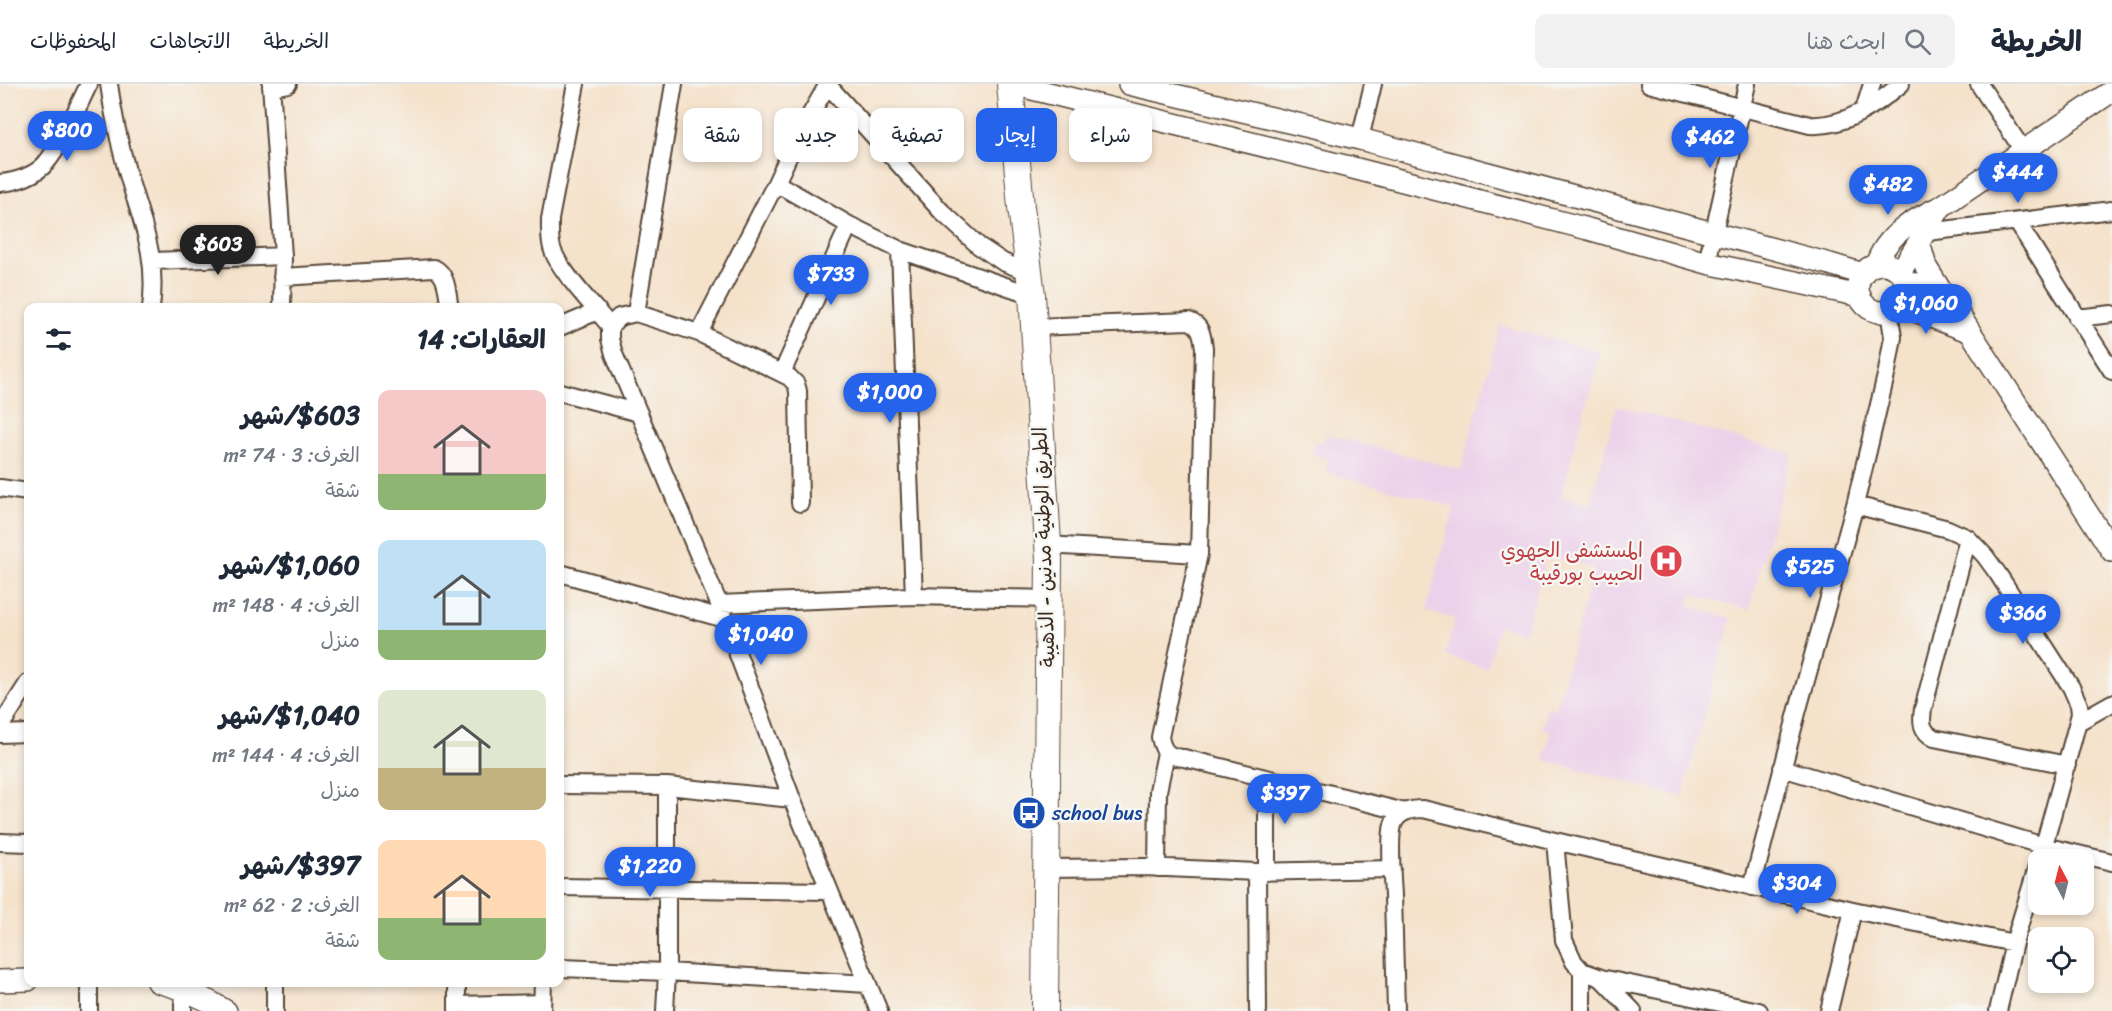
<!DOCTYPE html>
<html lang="ar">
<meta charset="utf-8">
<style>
body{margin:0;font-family:Sriracha,"Playpen Sans Arabic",sans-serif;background:#f2f2f3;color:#1f2937;direction:rtl;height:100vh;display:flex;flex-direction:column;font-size:22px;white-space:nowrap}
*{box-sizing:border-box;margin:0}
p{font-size:20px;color:#747a83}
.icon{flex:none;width:33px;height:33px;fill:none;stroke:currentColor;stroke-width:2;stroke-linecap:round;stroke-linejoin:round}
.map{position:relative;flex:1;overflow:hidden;direction:ltr}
.panel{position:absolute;left:24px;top:219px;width:540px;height:684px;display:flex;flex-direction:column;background:#fff;border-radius:12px;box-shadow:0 3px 9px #0003;direction:rtl}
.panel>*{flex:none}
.top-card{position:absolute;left:582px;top:24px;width:570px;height:54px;direction:rtl;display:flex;gap:12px}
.needle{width:39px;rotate:353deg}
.controls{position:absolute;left:2028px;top:765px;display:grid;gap:12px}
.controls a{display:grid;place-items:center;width:66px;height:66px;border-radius:12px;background:#fff;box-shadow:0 3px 9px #0003;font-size:30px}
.price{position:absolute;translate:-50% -51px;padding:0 14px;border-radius:21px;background:#2563eb;color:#fff;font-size:20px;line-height:39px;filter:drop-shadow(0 2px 3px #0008)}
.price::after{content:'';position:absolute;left:50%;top:36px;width:18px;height:14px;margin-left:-9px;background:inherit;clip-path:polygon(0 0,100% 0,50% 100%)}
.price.active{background:#222;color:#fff}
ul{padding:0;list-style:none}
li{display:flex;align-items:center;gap:18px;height:150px;padding:0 18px}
li span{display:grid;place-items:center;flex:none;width:168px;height:120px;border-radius:12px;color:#555}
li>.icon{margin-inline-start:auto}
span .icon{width:72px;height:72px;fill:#fffc;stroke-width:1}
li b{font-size:26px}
h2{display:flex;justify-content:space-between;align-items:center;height:72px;padding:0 18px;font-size:26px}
.tag{padding:0 21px;border-radius:12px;background:#fff;box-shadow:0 3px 9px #0003;font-size:21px;line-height:54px}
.tag.active{background:#2563eb;color:#fff}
header{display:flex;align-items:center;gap:36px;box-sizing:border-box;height:84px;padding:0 30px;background:#fff;border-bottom:2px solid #e0e1e3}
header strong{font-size:28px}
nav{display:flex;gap:33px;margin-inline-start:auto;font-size:21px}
.search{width:420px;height:54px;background:#f2f2f3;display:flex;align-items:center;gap:15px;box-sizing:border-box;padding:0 21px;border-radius:12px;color:#747a83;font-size:22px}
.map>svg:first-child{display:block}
</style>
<header>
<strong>الخريطة</strong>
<div class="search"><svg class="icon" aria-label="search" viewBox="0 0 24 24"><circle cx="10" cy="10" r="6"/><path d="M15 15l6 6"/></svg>ابحث هنا</div>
<nav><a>الخريطة</a><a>الاتجاهات</a><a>المحفوظات</a></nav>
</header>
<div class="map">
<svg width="2112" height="927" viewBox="0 0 2112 927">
<rect width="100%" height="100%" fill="#f6f6f2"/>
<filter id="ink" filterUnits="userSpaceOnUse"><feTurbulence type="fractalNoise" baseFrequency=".0167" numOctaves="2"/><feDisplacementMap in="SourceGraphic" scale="12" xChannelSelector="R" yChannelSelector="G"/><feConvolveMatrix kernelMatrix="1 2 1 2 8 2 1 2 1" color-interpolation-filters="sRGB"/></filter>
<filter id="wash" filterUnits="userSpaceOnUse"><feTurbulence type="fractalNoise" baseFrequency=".008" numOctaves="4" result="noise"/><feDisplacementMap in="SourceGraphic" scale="24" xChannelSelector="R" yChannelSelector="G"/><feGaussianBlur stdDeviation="1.35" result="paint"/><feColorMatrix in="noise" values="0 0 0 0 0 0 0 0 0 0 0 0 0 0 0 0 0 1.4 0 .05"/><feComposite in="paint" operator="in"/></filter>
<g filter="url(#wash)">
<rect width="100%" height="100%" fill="#f5e2cb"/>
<path fill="#ecd1ea" d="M 1500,241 L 1600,268 L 1561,413 L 1590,420 L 1617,322 L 1792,369 L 1749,526 L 1691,511 L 1688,522 L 1731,534 L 1682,713 L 1544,676 L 1551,647 L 1542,644 L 1547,623 L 1556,625 L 1594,484 L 1547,471 L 1525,549 L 1499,542 L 1487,584 L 1445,572 L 1455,535 L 1426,527 L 1454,423 L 1326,388 L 1329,375 L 1312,370 L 1316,356 L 1324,358 L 1326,350 L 1461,386 Z"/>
</g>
<g filter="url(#ink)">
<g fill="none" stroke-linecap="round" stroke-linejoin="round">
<g stroke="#574638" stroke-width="20">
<path id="minor" d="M 109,0 C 113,30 119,58 127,87 C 141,138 158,169 151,224
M 271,0 L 283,172 L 282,224
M 576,0 L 550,135 C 550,146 549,157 553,167 C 560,187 595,224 610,242
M 827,0 L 942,128 L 979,162 L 1003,178 L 1028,188
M 1649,0 L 1810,41 C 1844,43 1875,22 1901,0
M 1979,0 L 2024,68
M 271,3 L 288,0
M 1864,26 L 1872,0
M 1360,55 L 1373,0
M 0,99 C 16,98 36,91 46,79 C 62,60 78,22 89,0
M 776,99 L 849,141 L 900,166 L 1032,211
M 2017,138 L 2112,287
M 1927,148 L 2112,126
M 900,166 L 914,512
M 153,177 L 283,172
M 1707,179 L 1747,0
M 282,193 L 434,184 C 448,191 447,210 450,224
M 636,229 L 674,0
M 2077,234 L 2112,230
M 560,243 L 598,227
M 1034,243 L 1189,237 C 1202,242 1202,251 1204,264 L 1199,470 L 1160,653 C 1163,669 1169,673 1184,674 L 1405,728
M 699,249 L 776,99 L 797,54 L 828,0
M 782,289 L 849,141
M 560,308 L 639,329
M 0,404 L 28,408
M 800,419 L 798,307 L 796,300 L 789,293 L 699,249 L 636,229 L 619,233 L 610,242 L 610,255 L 614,270 L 719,520 L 792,715 L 879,927
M 1855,421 L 1948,445 L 1968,454 L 1985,472 L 1998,490 L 2071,603 L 2079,621 L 2080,630 L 2040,776
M 1968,454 L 1923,625 C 1921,638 1921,647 1934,654 L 2067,681
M 1047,461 L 1199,470
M 560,489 L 725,535
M 719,520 L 914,512 L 1049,515
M 2078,638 L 2112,619
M 0,643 L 28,599
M 0,650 L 28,649
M 1782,684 L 2044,762 L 2112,778
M 560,701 L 667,702 L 792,715
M 1555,757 L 1853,826 L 2014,859 L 1998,927
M 0,758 L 28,759
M 1046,784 L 1144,783 L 1257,788 L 1258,927
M 1157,784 L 1158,707 L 1166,669
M 1257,788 L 1392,785
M 1267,788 L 1267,694
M 560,803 L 829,807
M 1752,803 L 1798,625 L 1855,421 L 1887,287 L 1893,253 L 1889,227
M 2014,859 L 2038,780
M 560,884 L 667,888 L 868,900
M 1601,894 L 1759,927
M 89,898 L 89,927
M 275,898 L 275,927
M 457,898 L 457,927
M 457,921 L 542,919
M 183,927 L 183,905
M 542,927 L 543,898
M 665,927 L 667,888 L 667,702
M 1396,927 C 1395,888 1394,850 1393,811 C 1392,795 1389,755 1393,741 C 1397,728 1411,725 1423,725 L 1555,757 L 1564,856 L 1574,878 L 1582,887 L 1601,894 L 1633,927
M 1582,927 L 1582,887
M 1829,927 L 1853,826"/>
</g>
<g stroke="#574638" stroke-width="24">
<path id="tertiary" d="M 1012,0 L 1353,84 L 1588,145 L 1707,179 L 1860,212
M 1129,0 L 1360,55 L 1830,180 L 1863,190
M 1919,158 L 1926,183 L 1943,210
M1858 204a24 24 0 1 1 48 0a24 24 0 1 1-48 0Z
M 1876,181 C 1886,151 1914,135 1942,122 L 2112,7
M 1900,188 L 1941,123
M 1906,199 L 1927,201 L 1933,203 L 1958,229 L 2112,467
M 1900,221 L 1968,247
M 0,897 L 28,896
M 158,898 C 184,905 204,913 226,927"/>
</g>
<g stroke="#574638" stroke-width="28">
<path id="primary" d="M 1010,0 L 1021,123 L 1032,211 L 1049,475 L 1045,927"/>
</g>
<use href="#minor" stroke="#fff" stroke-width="16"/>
<use href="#tertiary" stroke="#fff" stroke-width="21"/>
<use href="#primary" stroke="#fff" stroke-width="26"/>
</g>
</g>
<defs>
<g id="hospital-disc" transform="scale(1.725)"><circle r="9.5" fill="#e0444e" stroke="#f6f6f2"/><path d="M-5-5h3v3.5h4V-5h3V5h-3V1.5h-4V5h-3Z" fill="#fff"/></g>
<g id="bus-disc" transform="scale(1.725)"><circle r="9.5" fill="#1a4fb4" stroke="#f6f6f2"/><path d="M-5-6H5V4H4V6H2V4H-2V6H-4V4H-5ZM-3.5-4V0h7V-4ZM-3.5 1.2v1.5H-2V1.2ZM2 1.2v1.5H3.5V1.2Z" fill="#fff"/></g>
</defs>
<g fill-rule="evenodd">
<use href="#hospital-disc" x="1666" y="477"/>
<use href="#bus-disc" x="1029" y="729"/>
</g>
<g text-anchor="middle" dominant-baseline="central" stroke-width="5" stroke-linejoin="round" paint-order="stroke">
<g font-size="20" fill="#3b2a1e" stroke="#f6f6f2">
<text transform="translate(1044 463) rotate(-92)">الطريق الوطنية مدنين - الذهيبة</text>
</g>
<g font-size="20" fill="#be3a42" stroke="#f6f6f2" text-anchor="end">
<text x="1643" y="466">المستشفى الجهوي<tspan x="1643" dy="23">الحبيب بورقيبة</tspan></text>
</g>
<g font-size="20" fill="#164399" stroke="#f6f6f2" text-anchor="start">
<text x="1052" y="729">school bus</text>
</g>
</g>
</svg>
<div class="controls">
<a><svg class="needle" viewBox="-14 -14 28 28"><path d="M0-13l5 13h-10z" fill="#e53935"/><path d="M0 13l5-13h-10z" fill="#747a83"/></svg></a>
<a><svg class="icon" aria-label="locate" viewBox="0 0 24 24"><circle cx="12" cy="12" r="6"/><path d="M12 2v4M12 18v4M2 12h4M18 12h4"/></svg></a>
</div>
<b class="price" style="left:67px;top:78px">$800</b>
<b class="price" style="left:1710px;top:85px">$462</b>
<b class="price" style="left:2018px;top:120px">$444</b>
<b class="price" style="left:1888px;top:132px">$482</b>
<b class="price active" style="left:218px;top:192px">$603</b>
<b class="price" style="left:831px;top:222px">$733</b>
<b class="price" style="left:1926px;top:251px">$1,060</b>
<b class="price" style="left:890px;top:340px">$1,000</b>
<b class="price" style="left:1810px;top:515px">$525</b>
<b class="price" style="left:2023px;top:561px">$366</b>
<b class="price" style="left:761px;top:582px">$1,040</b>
<b class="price" style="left:1285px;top:741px">$397</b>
<b class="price" style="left:650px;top:814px">$1,220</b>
<b class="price" style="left:1797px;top:831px">$304</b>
<div class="top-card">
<a class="tag">شراء</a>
<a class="tag active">إيجار</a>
<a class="tag">تصفية</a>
<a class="tag">جديد</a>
<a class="tag">شقة</a>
</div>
<section class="panel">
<h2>العقارات: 14<svg class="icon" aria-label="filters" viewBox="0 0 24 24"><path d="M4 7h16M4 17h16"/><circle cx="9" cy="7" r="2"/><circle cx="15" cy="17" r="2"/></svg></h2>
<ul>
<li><span style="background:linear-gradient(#f6c9c9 70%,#8fb573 0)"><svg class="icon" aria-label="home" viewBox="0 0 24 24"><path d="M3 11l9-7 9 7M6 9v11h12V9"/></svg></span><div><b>$603/شهر</b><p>الغرف: 3 · 74 m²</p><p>شقة</p></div></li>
<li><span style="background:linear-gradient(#bfe0f5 75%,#8fb573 0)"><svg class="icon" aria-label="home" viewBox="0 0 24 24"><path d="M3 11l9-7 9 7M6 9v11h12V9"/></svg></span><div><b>$1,060/شهر</b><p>الغرف: 4 · 148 m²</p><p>منزل</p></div></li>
<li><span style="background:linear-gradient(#dfe7d0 65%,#c2b280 0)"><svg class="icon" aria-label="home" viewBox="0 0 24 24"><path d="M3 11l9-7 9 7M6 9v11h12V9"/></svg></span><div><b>$1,040/شهر</b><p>الغرف: 4 · 144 m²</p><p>منزل</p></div></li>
<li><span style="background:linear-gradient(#ffd9b3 65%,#8fb573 0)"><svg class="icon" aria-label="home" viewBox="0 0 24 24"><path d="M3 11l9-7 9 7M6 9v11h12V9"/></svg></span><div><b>$397/شهر</b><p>الغرف: 2 · 62 m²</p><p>شقة</p></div></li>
</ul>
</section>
</div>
